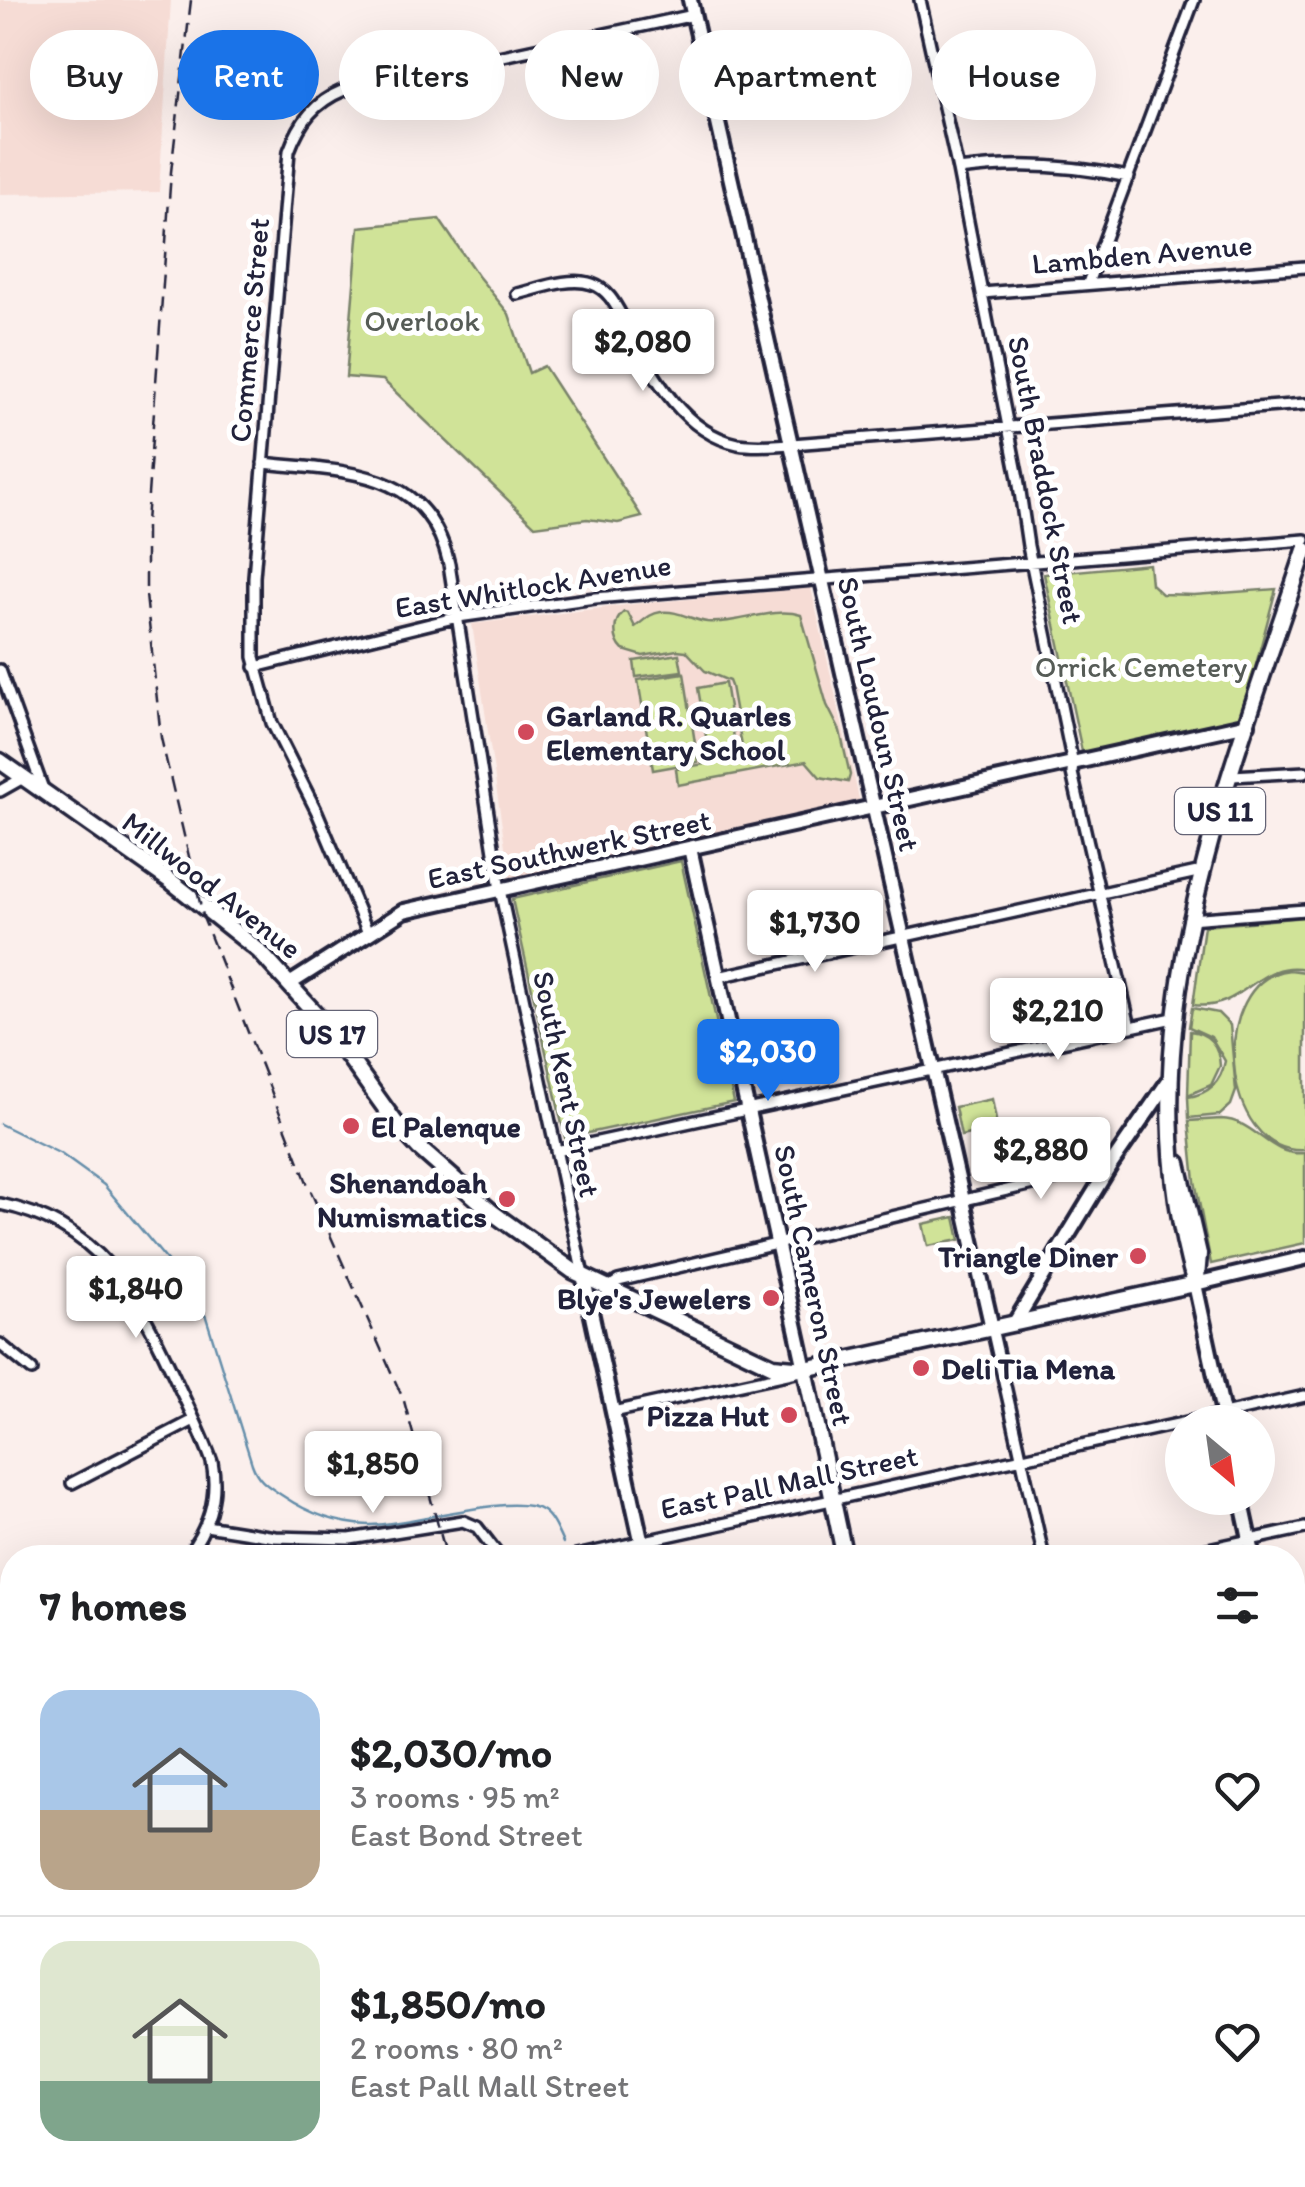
<!DOCTYPE html>
<meta charset="utf-8">
<style>
body{margin:0;font-family:Itim,sans-serif;background:#f2f2f2;color:#202124;height:100vh;display:flex;flex-direction:column;font-size:38px;white-space:nowrap}
*{box-sizing:border-box;margin:0}
p{font-size:32px;color:#757577}
.icon{flex:none;width:55px;height:55px;fill:none;stroke:currentColor;stroke-width:2;stroke-linecap:round;stroke-linejoin:round}
.map{position:relative;flex:1;overflow:hidden}
.panel{position:absolute;left:0px;top:1545px;width:1305px;height:642px;display:flex;flex-direction:column;background:#fff;border-radius:40px 40px 0 0;box-shadow:0 10px 40px #0002}
.panel>*{flex:none}
.top-card{position:absolute;left:30px;top:30px;width:1245px;height:90px;display:flex;gap:20px}
.needle{width:65px;rotate:151deg}
.fabs{position:absolute;left:1165px;top:1405px;display:grid;gap:20px}
.fabs a{display:grid;place-items:center;width:110px;height:110px;border-radius:50%;background:#fff;box-shadow:0 10px 40px #0002;font-size:50px}
.price{position:absolute;translate:-50% -85px;padding:0 22px;border-radius:10px;background:#fff;color:#222;font-size:32px;line-height:65px;filter:drop-shadow(0 2px 5px #0008)}
.price::after{content:'';position:absolute;left:50%;top:60px;width:30px;height:22px;margin-left:-15px;background:inherit;clip-path:polygon(0 0,100% 0,50% 100%)}
.price.on{background:#1a73e8;color:#fff}
ul{padding:0;list-style:none}
li{display:flex;align-items:center;gap:30px;height:250px;padding:0 40px}
li+li{border-top:2px solid #e0e0e0}
li span{display:grid;place-items:center;flex:none;width:280px;height:200px;border-radius:30px;color:#555}
li>.icon{margin-inline-start:auto}
span .icon{width:120px;height:120px;fill:#fffc;stroke-width:1}
li b{font-size:42px}
h2{display:flex;justify-content:space-between;align-items:center;height:120px;padding:0 40px;font-size:42px}
.chip{padding:0 35px;border-radius:45px;background:#fff;box-shadow:0 10px 40px #0002;font-size:35px;line-height:90px}
.chip.on{background:#1a73e8;color:#fff}
.map>svg:first-child{display:block}
</style>
<div class="map">
<svg width="1305" height="2187" viewBox="0 0 1305 2187">
<rect width="100%" height="100%" fill="#fbefec"/>
<filter id="ink" filterUnits="userSpaceOnUse"><feTurbulence type="fractalNoise" baseFrequency=".01" numOctaves="2"/><feDisplacementMap in="SourceGraphic" scale="20" xChannelSelector="R" yChannelSelector="G"/><feConvolveMatrix kernelMatrix="1 2 1 2 8 2 1 2 1" color-interpolation-filters="sRGB"/></filter>
<g filter="url(#ink)">
<path fill="#f6dcd5" d="M 0,0 L 171,0 L 159,192 L 0,194 Z
M 811,588 L 860,803 L 510,880 L 472,624 L 634,604 Z
M 1194,2175 L 1284,2175 L 1287,2187 L 1136,2187 Z"/>
<path fill="#d0e398" stroke="#79826a" stroke-width="2.5" d="M 439,219 L 478,276 L 509,314 L 529,373 L 544,366 L 642,517 L 618,523 L 587,519 L 535,526 L 383,380 L 346,377 L 359,227 Z
M 1149,564 L 1151,584 L 1162,594 L 1194,595 L 1276,589 L 1241,721 L 1083,756 L 1044,574 Z
M 624,612 L 628,613 L 635,627 C 644,621 648,614 661,612 C 678,610 691,620 707,622 C 738,625 772,606 801,615 L 827,705 L 840,731 L 850,775 L 848,782 L 820,777 L 806,761 L 678,785 L 676,769 L 744,757 L 731,686 L 729,681 L 705,671 L 686,651 L 677,650 L 643,656 L 623,650 C 613,640 612,621 624,612 Z
M 679,654 L 682,671 L 636,677 L 634,661 Z
M 684,673 L 698,762 L 653,770 L 638,680 Z
M 725,683 L 737,756 L 710,761 L 698,688 Z
M 681,861 L 734,1102 L 565,1138 L 512,899 Z
M 1305,917 L 1305,969 C 1257,959 1244,1012 1193,1005 L 1204,926 Z
M 1290,970 L 1305,972 L 1305,1150 C 1219,1156 1207,978 1290,970 Z
M 1192,1008 L 1218,1013 L 1230,1025 L 1236,1091 L 1231,1105 L 1220,1115 L 1189,1118 L 1188,1097 C 1209,1094 1221,1082 1225,1061 L 1211,1037 L 1189,1027 Z
M 1190,1031 C 1209,1033 1219,1046 1220,1066 L 1211,1085 L 1188,1095 Z
M 992,1099 L 996,1120 L 992,1129 L 961,1136 L 955,1107 Z
M 1221,1119 C 1256,1120 1268,1157 1305,1153 L 1305,1243 L 1211,1264 L 1195,1181 L 1189,1121 Z
M 955,1217 L 960,1240 L 928,1246 L 923,1224 Z"/>
<g fill="none" stroke-linecap="round" stroke-linejoin="round">
<path stroke="#658eaa" stroke-width="2.5" d="M 0,1124 L 61,1154 L 104,1185 L 185,1282 L 206,1317 L 252,1464 C 258,1481 268,1486 283,1496 C 308,1513 337,1524 369,1525 C 409,1526 513,1491 543,1511 C 553,1518 558,1533 563,1543
M 687,2175 L 691,2187"/>
<g stroke="#22223b" stroke-width="16">
<path id="street" d="M 920,0 L 958,170 L 1018,478 L 1028,546 L 1073,764 L 1072,773 L 1130,1027
M 958,170 C 1016,162 1071,165 1129,177
M 1088,283 L 1194,0
M 982,293 L 1305,267
M 517,294 C 539,289 569,276 592,284 C 610,290 617,308 626,324 C 651,371 680,432 738,444 C 755,447 774,445 792,444 L 1305,404
M 263,463 C 344,472 427,467 449,564 L 500,890 L 583,1275
M 255,667 L 458,617 L 595,598 L 1305,540
M 0,670 L 43,789
M 1232,776 L 1305,772
M 0,791 L 23,778
M 1189,919 L 1305,910
M 368,933 L 317,812 L 272,723 L 254,657 L 254,577 L 289,151 C 300,121 315,102 344,90 L 694,15
M 718,977 L 1202,871
M 556,1151 L 1173,1018
M 0,1204 C 99,1224 135,1292 174,1376 C 187,1405 202,1433 212,1462 C 219,1499 208,1528 186,1558
M 609,1287 L 618,1281 L 1110,1166
M 992,1328 L 1044,1558
M 0,1344 L 32,1370
M 613,1412 L 801,1371
M 72,1483 L 194,1420
M 206,1526 L 275,1537 L 350,1539 L 463,1521 L 477,1527 L 501,1558
M 567,1558 L 1305,1396
M 1167,1558 L 1305,1528
M 0,1622 L 12,1621
M 1292,1664 L 1305,1661
M 11,1700 L 12,1710
M 1292,1933 L 1305,1930
M 1292,2063 L 1305,2060
M 0,2097 L 12,2095
M 111,2175 L 113,2187
M 278,2175 L 281,2187
M 1180,2175 L 1182,2187
M 742,2187 L 793,2175"/>
</g>
<g stroke="#22223b" stroke-width="20">
<path id="secondary" d="M 690,0 L 992,1328
M 690,848 L 805,1369
M 291,983 L 404,911 L 1248,724
M 583,1275 L 645,1558
M 1014,1324 L 1110,1166 L 1170,1079
M 1225,1422 L 1195,1284 L 1305,1258
M 1241,1498 L 1254,1558
M 1292,1737 L 1305,1794
M 782,2175 L 785,2187"/>
</g>
<g stroke="#22223b" stroke-width="21">
<path id="primary" d="M 0,761 L 172,882 L 259,951 L 325,1024 L 395,1122 L 419,1148 L 493,1213 L 573,1271 L 773,1366 L 805,1369 L 1195,1284
M 1178,1163 L 1199,1254 L 1197,1278
M 1195,1284 C 1122,1030 1226,789 1305,550
M 805,1369 L 845,1558
M 979,2175 L 981,2187"/>
</g>
<use href="#street" stroke="#fff" stroke-width="9"/>
<use href="#secondary" stroke="#fff" stroke-width="12"/>
<use href="#primary" stroke="#fff" stroke-width="14"/>
<path stroke="#22223b" stroke-width="2.5" stroke-dasharray="15 8" stroke-linecap="butt" d="M 191,0 L 171,172 L 146,523 L 146,595 L 161,738 L 204,920 L 308,1185 L 404,1401 L 447,1558
M 581,2175 L 584,2187"/>
</g>
</g>
<g fill="#d1495b" stroke="#fff" stroke-width="4">
<circle cx="526" cy="732" r="10"/>
<circle cx="351" cy="1126" r="10"/>
<circle cx="507" cy="1199" r="10"/>
<circle cx="1138" cy="1256" r="10"/>
<circle cx="771" cy="1298" r="10"/>
<circle cx="921" cy="1368" r="10"/>
<circle cx="789" cy="1415" r="10"/>
</g>
<g text-anchor="middle" dominant-baseline="central" stroke-width="10" stroke-linejoin="round" paint-order="stroke">
<g fill="#fff" stroke="#646476" stroke-width="2.5">
<rect x="1175" y="788" width="90" height="46" rx="8"/>
<rect x="287" y="1011" width="90" height="46" rx="8"/>
</g>
<g font-size="28" font-weight="bold" fill="#22223b">
<text x="1220" y="811">US 11</text>
<text x="332" y="1034">US 17</text>
</g>
<g font-size="30" fill="#22223b" stroke="#fff">
<text transform="translate(1142 254) rotate(-5)">Lambden Avenue</text>
<text transform="translate(249 330) rotate(-85)">Commerce Street</text>
<text transform="translate(1046 480) rotate(79)">South Braddock Street</text>
<text transform="translate(533 586) rotate(-9)">East Whitlock Avenue</text>
<text transform="translate(879 714) rotate(77)">South Loudoun Street</text>
<text transform="translate(569 849) rotate(-12)">East Southwerk Street</text>
<text transform="translate(212 885) rotate(38)">Millwood Avenue</text>
<text transform="translate(567 1084) rotate(78)">South Kent Street</text>
<text transform="translate(814 1285) rotate(78)">South Cameron Street</text>
<text transform="translate(789 1482) rotate(-12)">East Pall Mall Street</text>
</g>
<g font-size="30" fill="#565c57" stroke="#fff">
<text x="422" y="320">Overlook</text>
<text x="1141" y="666">Orrick Cemetery</text>
</g>
<g font-size="30" font-weight="bold" fill="#22223b" stroke="#fff" text-anchor="end">
<text x="546" y="715" text-anchor="start">Garland R. Quarles<tspan x="546" dy="34">Elementary School</tspan></text>
<text x="371" y="1126" text-anchor="start">El Palenque</text>
<text x="487" y="1182">Shenandoah<tspan x="487" dy="34">Numismatics</tspan></text>
<text x="1118" y="1256">Triangle Diner</text>
<text x="751" y="1298">Blye's Jewelers</text>
<text x="941" y="1368" text-anchor="start">Deli Tia Mena</text>
<text x="769" y="1415">Pizza Hut</text>
</g>
</g>
</svg>
<div class="fabs">
<a><svg class="needle" viewBox="-14 -14 28 28"><path d="M0-13l5 13h-10z" fill="#e53935"/><path d="M0 13l5-13h-10z" fill="#757577"/></svg></a>
</div>
<b class="price" style="left:643px;top:394px">$2,080</b>
<b class="price" style="left:815px;top:975px">$1,730</b>
<b class="price" style="left:1058px;top:1063px">$2,210</b>
<b class="price on" style="left:768px;top:1104px">$2,030</b>
<b class="price" style="left:1041px;top:1202px">$2,880</b>
<b class="price" style="left:136px;top:1341px">$1,840</b>
<b class="price" style="left:373px;top:1516px">$1,850</b>
<div class="top-card">
<a class="chip">Buy</a>
<a class="chip on">Rent</a>
<a class="chip">Filters</a>
<a class="chip">New</a>
<a class="chip">Apartment</a>
<a class="chip">House</a>
</div>
<section class="panel">
<h2>7 homes<svg class="icon" aria-label="filters" viewBox="0 0 24 24"><path d="M4 7h16M4 17h16"/><circle cx="9" cy="7" r="2"/><circle cx="15" cy="17" r="2"/></svg></h2>
<ul>
<li><span style="background:linear-gradient(#a9c7e8 60%,#b9a48a 0)"><svg class="icon" aria-label="home" viewBox="0 0 24 24"><path d="M3 11l9-7 9 7M6 9v11h12V9"/></svg></span><div><b>$2,030/mo</b><p>3 rooms · 95 m²</p><p>East Bond Street</p></div><svg class="icon" aria-label="heart" viewBox="0 0 24 24"><path d="M12 20l-8-8c-3-5 5-10 8-4 3-6 11-1 8 4z"/></svg></li>
<li><span style="background:linear-gradient(#dfe7d0 70%,#7fa58c 0)"><svg class="icon" aria-label="home" viewBox="0 0 24 24"><path d="M3 11l9-7 9 7M6 9v11h12V9"/></svg></span><div><b>$1,850/mo</b><p>2 rooms · 80 m²</p><p>East Pall Mall Street</p></div><svg class="icon" aria-label="heart" viewBox="0 0 24 24"><path d="M12 20l-8-8c-3-5 5-10 8-4 3-6 11-1 8 4z"/></svg></li>
</ul>
</section>
</div>
